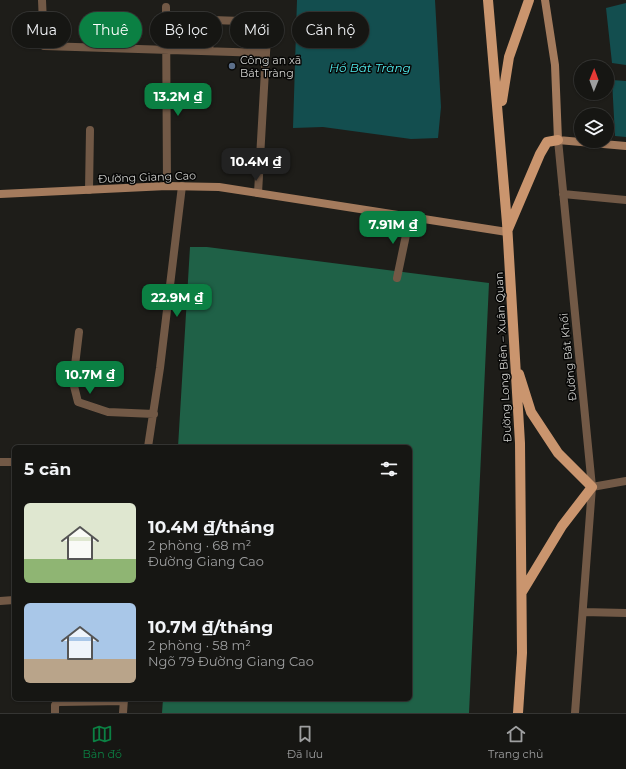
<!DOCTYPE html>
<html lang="vi">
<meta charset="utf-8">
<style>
body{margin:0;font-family:Montserrat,sans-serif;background:#1f1f1c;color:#f1f3f6;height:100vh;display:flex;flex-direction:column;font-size:15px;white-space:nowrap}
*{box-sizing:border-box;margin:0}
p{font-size:13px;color:#9e9fa0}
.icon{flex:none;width:22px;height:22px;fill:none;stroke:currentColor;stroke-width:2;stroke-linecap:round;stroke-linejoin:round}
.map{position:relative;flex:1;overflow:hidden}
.drawer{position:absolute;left:12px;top:445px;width:400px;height:256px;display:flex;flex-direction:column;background:#161613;border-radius:6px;box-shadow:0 1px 3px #0004,0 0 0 1px #353533}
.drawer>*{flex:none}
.guide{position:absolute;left:12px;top:12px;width:400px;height:36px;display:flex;gap:8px}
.needle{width:26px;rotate:1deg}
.buttons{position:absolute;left:574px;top:60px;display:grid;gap:8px}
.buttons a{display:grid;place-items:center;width:40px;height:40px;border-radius:50%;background:#161613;box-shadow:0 1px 3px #0004,0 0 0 1px #353533;font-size:20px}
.price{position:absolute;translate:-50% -34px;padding:0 9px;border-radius:8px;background:#0b8043;color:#fff;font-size:13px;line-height:26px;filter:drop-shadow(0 1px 2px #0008)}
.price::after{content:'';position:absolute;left:50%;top:24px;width:12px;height:9px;margin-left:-6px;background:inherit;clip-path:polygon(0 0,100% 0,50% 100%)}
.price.active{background:#222;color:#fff}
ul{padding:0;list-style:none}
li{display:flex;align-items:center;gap:12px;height:100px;padding:0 12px}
li span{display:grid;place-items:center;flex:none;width:112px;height:80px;border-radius:6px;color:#555}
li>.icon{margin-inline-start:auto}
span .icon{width:48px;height:48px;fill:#fffc;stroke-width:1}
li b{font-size:17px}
h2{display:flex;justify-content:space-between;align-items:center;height:48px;padding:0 12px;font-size:17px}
.chip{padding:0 14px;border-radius:18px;background:#161613;box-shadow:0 1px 3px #0004,0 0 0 1px #353533;font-size:14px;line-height:36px}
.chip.active{background:#0b8043;color:#fff}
.tab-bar{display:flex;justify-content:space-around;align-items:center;height:56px;border-top:1px solid #353533;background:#161613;font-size:11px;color:#9e9fa0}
.tab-bar a{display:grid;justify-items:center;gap:2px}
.tab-bar .active{color:#0b8043}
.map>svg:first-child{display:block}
</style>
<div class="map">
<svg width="626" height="713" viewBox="0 0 626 713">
<rect width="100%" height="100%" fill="#1e1d19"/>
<path fill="#1f6147" d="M 190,247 L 207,247 L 489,283 L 469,713 L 162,713 L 163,699 L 410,699 L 410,447 L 178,447 Z"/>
<path fill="#134e4f" d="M 297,0 L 435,0 L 441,107 L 438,138 L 411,139 L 323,127 L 293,128 Z
M 626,3 L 626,65 L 612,63 L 606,8 Z
M 612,80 L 626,81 L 626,137 L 615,136 Z"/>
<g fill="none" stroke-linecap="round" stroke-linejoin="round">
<path stroke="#725946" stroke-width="8" d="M 42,0 L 44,46 L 266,53 L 258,193
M 166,7 L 167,186
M 209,51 L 212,20 L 268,22 L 266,53
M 558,140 L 592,487 L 575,713
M 89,190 L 90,130
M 563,194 L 626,200
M 397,278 L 410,216
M 79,332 L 73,382 L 78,402 L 108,412 L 154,414
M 148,447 L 160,368 L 182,186
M 0,462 L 14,462
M 592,487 L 626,481
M 0,601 L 14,600
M 583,612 L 626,613
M 55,713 L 55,705 L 58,702 L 124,701
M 123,713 L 124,699"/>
<path stroke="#a47b5d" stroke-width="8" d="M 545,0 L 555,65 L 558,140 L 626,146
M 0,194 L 167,186 L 219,187 L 507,232"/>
<path stroke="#ca956e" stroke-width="10" d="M 488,0 L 507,223 L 520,443 L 522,653 L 518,713
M 502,101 L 509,57 L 529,0
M 508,229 L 540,154 L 547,142 L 558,140
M 519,374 L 531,412 L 558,453 L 592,487 L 562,526 L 522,592"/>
</g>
<circle fill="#5c6f8a" stroke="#070706" stroke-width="1.5" cx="232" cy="66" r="4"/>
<g text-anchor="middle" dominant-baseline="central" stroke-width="3" stroke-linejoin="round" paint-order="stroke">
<g font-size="11" fill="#d2d2cf" stroke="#070706" text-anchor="start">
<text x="240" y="60">Công an xã<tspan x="240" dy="13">Bát Tràng</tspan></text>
</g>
<g font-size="11" fill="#d2d2cf" stroke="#070706">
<text transform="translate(147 177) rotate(-2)">Đường Giang Cao</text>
<text transform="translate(503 357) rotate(-93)">Đường Long Biên – Xuân Quan</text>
<text transform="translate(568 357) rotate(-96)">Đường Bát Khối</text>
</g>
<g font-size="12" font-style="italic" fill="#50ecee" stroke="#070706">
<text x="370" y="67">Hồ Bát Tràng</text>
</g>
</g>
</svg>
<div class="buttons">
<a><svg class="needle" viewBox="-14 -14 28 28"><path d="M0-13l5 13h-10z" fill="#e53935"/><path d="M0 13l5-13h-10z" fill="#9e9fa0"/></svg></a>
<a><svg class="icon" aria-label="layers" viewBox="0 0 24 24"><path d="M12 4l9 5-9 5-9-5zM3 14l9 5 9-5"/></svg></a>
</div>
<b class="price" style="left:178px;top:117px">13.2M ₫</b>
<b class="price active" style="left:256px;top:182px">10.4M ₫</b>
<b class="price" style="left:393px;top:245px">7.91M ₫</b>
<b class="price" style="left:177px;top:318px">22.9M ₫</b>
<b class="price" style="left:90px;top:395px">10.7M ₫</b>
<div class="guide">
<a class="chip">Mua</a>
<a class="chip active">Thuê</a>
<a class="chip">Bộ lọc</a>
<a class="chip">Mới</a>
<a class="chip">Căn hộ</a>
</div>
<section class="drawer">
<h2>5 căn<svg class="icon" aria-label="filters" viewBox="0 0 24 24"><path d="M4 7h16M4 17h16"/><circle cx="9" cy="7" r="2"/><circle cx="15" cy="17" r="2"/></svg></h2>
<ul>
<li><span style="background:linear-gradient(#dfe7d0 70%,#8fb573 0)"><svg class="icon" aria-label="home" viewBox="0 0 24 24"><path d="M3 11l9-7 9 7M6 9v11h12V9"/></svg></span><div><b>10.4M ₫/tháng</b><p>2 phòng · 68 m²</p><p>Đường Giang Cao</p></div></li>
<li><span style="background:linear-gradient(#a9c7e8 70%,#b9a48a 0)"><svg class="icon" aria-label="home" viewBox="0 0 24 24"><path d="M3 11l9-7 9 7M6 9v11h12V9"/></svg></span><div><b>10.7M ₫/tháng</b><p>2 phòng · 58 m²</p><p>Ngõ 79 Đường Giang Cao</p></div></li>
</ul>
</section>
</div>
<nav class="tab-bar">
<a class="active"><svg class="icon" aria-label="map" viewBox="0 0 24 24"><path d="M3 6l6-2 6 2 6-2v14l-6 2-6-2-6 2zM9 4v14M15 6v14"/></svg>Bản đồ</a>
<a><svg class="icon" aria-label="saved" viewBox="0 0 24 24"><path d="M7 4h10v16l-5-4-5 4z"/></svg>Đã lưu</a>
<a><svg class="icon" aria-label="home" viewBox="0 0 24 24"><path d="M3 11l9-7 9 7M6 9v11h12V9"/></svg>Trang chủ</a>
</nav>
